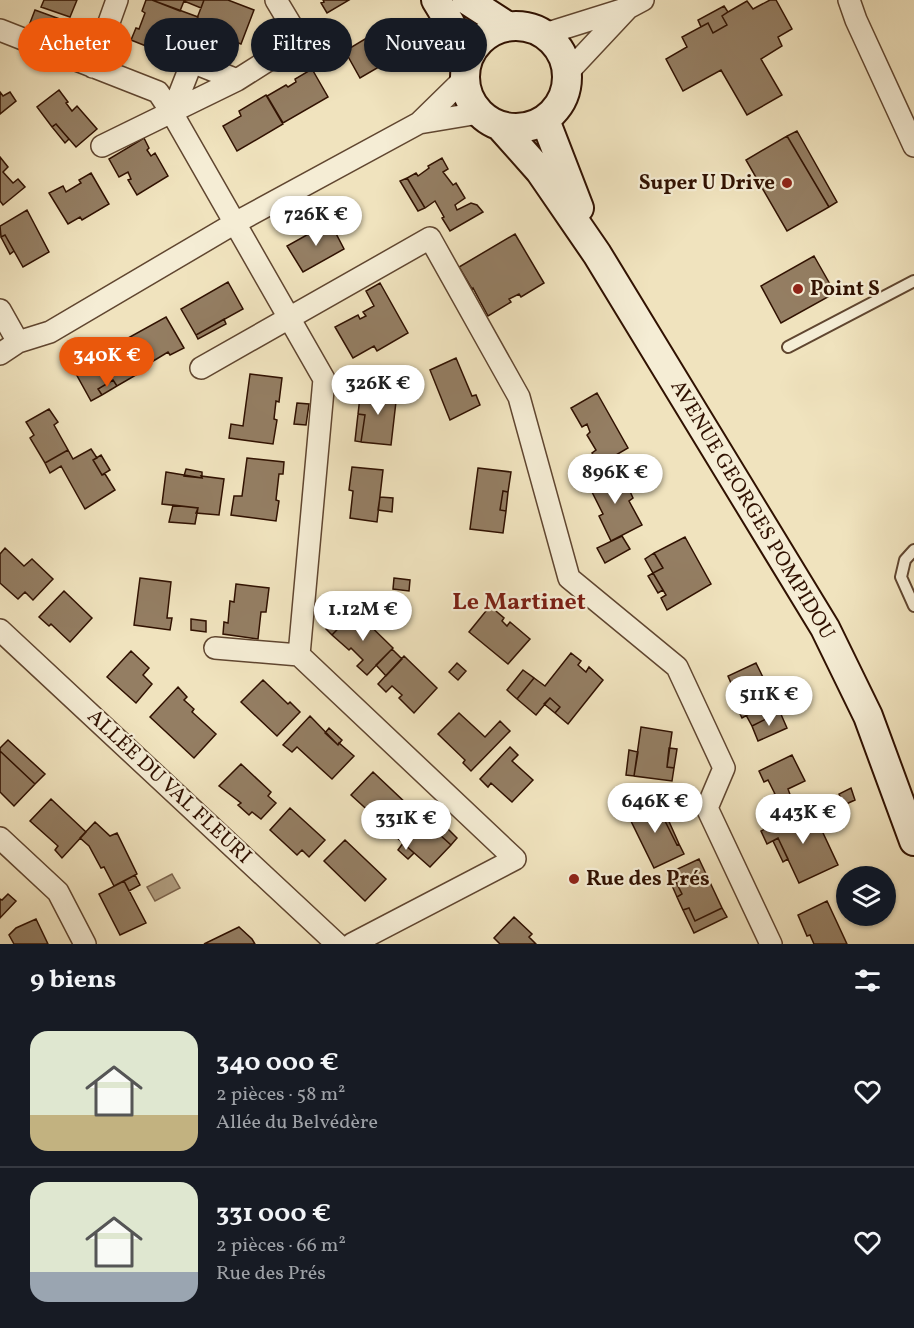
<!DOCTYPE html>
<html lang="fr">
<meta charset="utf-8">
<style>
body{margin:0;font-family:Vollkorn,serif;background:#242831;color:#f1f3f6;height:100vh;display:flex;flex-direction:column;font-size:22px;white-space:nowrap}
*{box-sizing:border-box;margin:0}
p{font-size:20px;color:#9ea1a6}
.icon{flex:none;width:33px;height:33px;fill:none;stroke:currentColor;stroke-width:2;stroke-linecap:round;stroke-linejoin:round}
.map{position:relative;height:944px;overflow:hidden}
.details{display:flex;flex-direction:column;background:#171b24;flex:1}
.details>*{flex:none}
.top-card{position:absolute;left:18px;top:18px;width:600px;height:54px;display:flex;gap:12px}
.fabs{position:absolute;left:836px;top:866px;display:grid;gap:12px}
.fabs a{display:grid;place-items:center;width:60px;height:60px;border-radius:50%;background:#171b24;box-shadow:0 2px 4px #0004;font-size:30px}
.price{position:absolute;translate:-50% -51px;padding:0 14px;border-radius:21px;background:#fff;color:#222;font-size:20px;line-height:39px;filter:drop-shadow(0 2px 3px #0008)}
.price::after{content:'';position:absolute;left:50%;top:36px;width:18px;height:14px;margin-left:-9px;background:inherit;clip-path:polygon(0 0,100% 0,50% 100%)}
.price.on{background:#ea580c;color:#fff}
ul{padding:0;list-style:none}
li{display:flex;align-items:center;gap:18px;height:150px;padding:0 30px}
li+li{border-top:2px solid #363941}
li span{display:grid;place-items:center;flex:none;width:168px;height:120px;border-radius:18px;color:#555}
li>.icon{margin-inline-start:auto}
span .icon{width:72px;height:72px;fill:#fffc;stroke-width:1}
li b{font-size:26px}
h2{display:flex;justify-content:space-between;align-items:center;height:72px;padding:0 30px;font-size:26px}
.chip{padding:0 21px;border-radius:27px;background:#171b24;box-shadow:0 2px 4px #0004;font-size:21px;line-height:54px}
.chip.on{background:#ea580c;color:#fff}
.map>svg:first-child{display:block}
</style>
<div class="map">
<svg width="914" height="944" viewBox="0 0 914 944">
<rect width="100%" height="100%" fill="#f0e3be"/>
<filter id="stains"><feTurbulence type="fractalNoise" baseFrequency=".00333" numOctaves="4"/><feColorMatrix values="0 0 0 0 .2 0 0 0 0 .09 0 0 0 0 .02 0 0 0 .5 -.17"/></filter>
<radialGradient id="worn" r=".72"><stop offset=".6" stop-color="#630" stop-opacity="0"/><stop offset="1" stop-color="#630" stop-opacity=".3"/></radialGradient>
<path fill="#af9c7e" stroke="#7c644c" stroke-width="1.5" d="M 172,874 L 180,888 L 155,901 L 147,887 Z"/>
<path fill="#947e63" stroke="#301101" stroke-width="1.5" d="M 44,0 L 77,0 L 70,17 L 41,7 Z
M 146,0 L 152,0 L 198,17 L 192,32 L 172,24 L 161,52 L 131,40 L 136,28 L 139,29 L 145,13 L 142,11 Z
M 152,0 L 204,0 L 201,8 L 184,1 L 180,11 Z
M 204,0 L 228,0 L 254,10 L 241,44 L 194,26 Z
M 323,0 L 349,0 L 327,13 L 321,3 L 324,2 Z
M 770,0 L 776,0 L 792,29 L 778,37 L 782,46 L 761,59 L 782,95 L 747,115 L 721,70 L 683,91 L 666,59 L 687,47 L 682,37 L 708,23 L 713,33 L 727,25 L 722,16 L 728,12 L 747,1 L 753,9 Z
M 724,6 L 728,12 L 722,16 L 727,25 L 713,33 L 708,23 L 701,27 L 698,20 Z
M 35,10 L 68,22 L 61,41 L 28,28 Z
M 182,28 L 192,32 L 184,51 L 174,48 Z
M 380,30 L 396,57 L 360,78 L 345,51 Z
M 192,32 L 209,39 L 201,58 L 184,51 Z
M 312,69 L 328,97 L 283,123 L 267,96 L 286,85 L 288,87 L 296,82 L 295,79 Z
M 59,90 L 68,102 L 66,103 L 72,111 L 77,106 L 97,129 L 76,147 L 56,124 L 52,127 L 37,107 Z
M 0,92 L 3,96 L 10,92 L 16,101 L 0,114 Z
M 266,95 L 283,124 L 237,151 L 223,126 L 241,116 L 239,111 Z
M 56,124 L 69,139 L 65,143 L 52,127 Z
M 797,131 L 837,202 L 829,207 L 787,136 Z
M 787,136 L 829,207 L 787,231 L 746,160 Z
M 144,138 L 149,148 L 147,150 L 151,156 L 155,153 L 168,176 L 137,195 L 128,180 L 131,179 L 128,172 L 119,177 L 109,159 Z
M 0,157 L 8,167 L 3,172 L 13,183 L 18,179 L 25,187 L 3,205 L 0,201 Z
M 442,158 L 448,169 L 443,172 L 453,185 L 456,183 L 465,198 L 455,205 L 457,210 L 471,203 L 477,205 L 483,212 L 450,231 L 442,218 L 444,217 L 435,201 L 425,208 L 407,178 L 416,173 L 418,176 L 429,168 L 428,166 Z
M 91,173 L 109,204 L 82,220 L 80,217 L 68,224 L 49,193 L 63,186 L 66,192 L 81,183 L 79,180 Z
M 407,178 L 425,208 L 418,211 L 400,181 Z
M 27,210 L 49,252 L 23,267 L 5,235 L 1,237 L 0,226 Z
M 330,222 L 344,249 L 303,272 L 287,246 Z
M 515,234 L 544,283 L 521,297 L 519,294 L 509,299 L 511,302 L 488,316 L 473,288 L 472,289 L 459,267 Z
M 5,235 L 14,251 L 10,254 L 1,237 Z
M 814,256 L 835,293 L 781,323 L 761,286 Z
M 228,282 L 243,309 L 196,335 L 181,309 Z
M 380,283 L 408,333 L 377,351 L 374,346 L 353,358 L 335,327 L 358,315 L 360,319 L 366,316 L 363,312 L 374,306 L 366,291 Z
M 166,317 L 184,348 L 170,355 L 168,352 L 145,366 L 147,368 L 136,374 L 124,355 L 134,349 L 128,338 Z
M 224,319 L 226,324 L 198,339 L 196,335 Z
M 128,338 L 134,349 L 124,355 L 118,343 Z
M 120,346 L 136,375 L 117,386 L 113,380 L 98,389 L 102,395 L 91,401 L 75,372 Z
M 456,358 L 472,396 L 476,395 L 480,405 L 450,420 L 430,370 Z
M 250,374 L 282,378 L 279,402 L 276,401 L 274,419 L 277,420 L 273,444 L 229,438 L 231,424 L 243,426 Z
M 113,380 L 117,386 L 102,395 L 98,389 Z
M 361,388 L 397,393 L 391,445 L 361,442 L 365,415 L 358,414 Z
M 597,393 L 628,448 L 599,465 L 592,453 L 596,450 L 587,435 L 590,432 L 587,424 L 582,427 L 571,408 Z
M 297,403 L 309,404 L 306,425 L 294,424 Z
M 49,409 L 58,422 L 54,425 L 68,450 L 45,463 L 30,438 L 34,435 L 26,422 Z
M 358,414 L 365,415 L 361,442 L 355,441 Z
M 91,449 L 97,458 L 93,460 L 102,475 L 105,474 L 115,490 L 85,509 L 61,466 L 50,473 L 45,463 L 68,450 L 73,459 Z
M 101,455 L 110,470 L 102,475 L 93,460 Z
M 247,458 L 284,462 L 283,474 L 279,474 L 276,500 L 279,501 L 276,521 L 231,515 L 234,496 L 242,496 Z
M 352,467 L 383,470 L 377,522 L 350,518 L 353,491 L 349,490 Z
M 619,467 L 633,498 L 629,501 L 642,525 L 611,541 L 599,516 L 603,514 L 589,486 Z
M 478,468 L 511,472 L 508,492 L 503,491 L 500,510 L 506,511 L 503,533 L 470,529 Z
M 186,469 L 202,472 L 202,478 L 184,476 Z
M 166,472 L 202,478 L 201,476 L 224,479 L 219,515 L 196,513 L 198,508 L 162,504 Z
M 503,491 L 508,492 L 506,511 L 500,510 Z
M 380,497 L 393,498 L 392,512 L 378,510 Z
M 173,505 L 198,508 L 195,524 L 169,522 Z
M 622,536 L 630,549 L 605,563 L 597,548 Z
M 685,537 L 711,584 L 667,610 L 661,598 L 666,595 L 653,573 L 663,568 L 654,553 Z
M 5,548 L 24,566 L 32,559 L 53,579 L 33,600 L 25,592 L 18,599 L 0,583 L 0,554 Z
M 654,553 L 663,568 L 653,573 L 645,559 Z
M 653,573 L 663,590 L 658,593 L 648,576 Z
M 140,578 L 171,582 L 167,618 L 172,618 L 170,630 L 134,625 Z
M 394,578 L 410,580 L 409,591 L 393,589 Z
M 236,584 L 269,588 L 266,612 L 261,612 L 258,639 L 223,634 L 224,622 L 228,623 L 230,601 L 234,602 Z
M 64,591 L 92,618 L 70,642 L 51,624 L 49,626 L 39,617 Z
M 355,597 L 362,604 L 332,635 L 326,629 Z
M 490,606 L 504,618 L 502,621 L 507,626 L 510,622 L 530,639 L 508,664 L 469,632 Z
M 355,611 L 393,648 L 367,675 L 357,666 L 363,660 L 351,648 L 349,650 L 332,635 Z
M 191,619 L 206,621 L 206,632 L 191,630 Z
M 392,649 L 402,659 L 386,676 L 376,665 Z
M 131,651 L 149,668 L 143,675 L 152,684 L 136,703 L 107,677 Z
M 571,653 L 581,661 L 578,665 L 586,672 L 589,667 L 603,680 L 568,724 L 555,713 L 560,707 L 550,698 L 536,715 L 517,699 L 534,678 L 545,686 Z
M 404,656 L 437,688 L 414,713 L 399,698 L 402,695 L 392,686 L 386,692 L 378,684 Z
M 457,663 L 466,671 L 458,680 L 449,672 Z
M 756,663 L 780,712 L 752,726 L 746,715 L 749,714 L 739,696 L 737,697 L 728,676 Z
M 523,670 L 534,678 L 517,699 L 507,690 Z
M 263,680 L 288,704 L 290,702 L 300,712 L 277,736 L 241,702 Z
M 178,687 L 187,697 L 184,700 L 194,709 L 192,712 L 216,734 L 194,758 L 150,717 Z
M 739,696 L 749,714 L 742,718 L 733,699 Z
M 550,698 L 560,707 L 555,713 L 544,704 Z
M 780,712 L 787,728 L 758,741 L 752,726 Z
M 459,713 L 485,737 L 500,721 L 510,731 L 471,771 L 463,763 L 465,760 L 438,734 Z
M 310,716 L 338,745 L 339,743 L 354,756 L 332,779 L 297,747 L 292,752 L 283,745 Z
M 641,727 L 672,732 L 667,767 L 674,768 L 672,781 L 634,776 Z
M 329,728 L 342,740 L 338,745 L 325,733 Z
M 8,740 L 45,774 L 35,784 L 0,751 L 0,748 Z
M 510,747 L 518,755 L 512,761 L 533,780 L 512,802 L 491,783 L 488,787 L 480,779 Z
M 669,748 L 677,749 L 674,768 L 667,767 Z
M 629,750 L 638,752 L 634,776 L 626,775 Z
M 0,751 L 35,784 L 14,806 L 0,792 Z
M 792,755 L 805,781 L 788,789 L 792,800 L 776,808 L 770,796 L 775,794 L 768,780 L 764,782 L 759,771 Z
M 241,764 L 271,792 L 268,796 L 276,803 L 261,819 L 252,812 L 249,815 L 238,805 L 241,803 L 219,786 Z
M 373,772 L 408,805 L 410,802 L 420,811 L 398,833 L 388,825 L 386,827 L 351,795 Z
M 851,788 L 855,800 L 844,805 L 839,794 Z
M 51,799 L 86,832 L 62,858 L 55,850 L 58,846 L 30,821 Z
M 658,799 L 667,817 L 664,819 L 677,845 L 679,844 L 684,854 L 654,868 L 628,815 Z
M 290,808 L 325,840 L 309,857 L 302,850 L 297,855 L 270,830 Z
M 805,810 L 810,821 L 816,818 L 838,865 L 799,883 L 778,838 L 767,844 L 761,831 Z
M 667,817 L 679,844 L 677,845 L 664,819 Z
M 412,818 L 420,826 L 425,821 L 451,845 L 430,867 L 395,836 Z
M 428,818 L 443,832 L 440,835 L 425,821 Z
M 95,822 L 110,836 L 117,833 L 137,874 L 114,886 L 104,867 L 101,868 L 89,846 L 80,838 Z
M 447,828 L 457,838 L 451,845 L 440,835 Z
M 778,838 L 788,859 L 783,862 L 773,841 Z
M 345,840 L 386,879 L 365,901 L 324,861 Z
M 403,843 L 414,853 L 408,859 L 398,850 Z
M 699,859 L 722,908 L 695,921 L 689,908 L 683,910 L 677,897 L 682,894 L 671,872 Z
M 671,872 L 682,894 L 677,897 L 667,874 Z
M 135,875 L 140,885 L 129,891 L 124,881 Z
M 124,881 L 146,923 L 120,935 L 99,894 Z
M 8,894 L 16,901 L 0,918 L 0,899 L 2,900 Z
M 827,901 L 847,944 L 814,944 L 810,935 L 807,936 L 798,915 Z
M 689,908 L 695,921 L 722,908 L 727,917 L 694,933 L 683,910 Z
M 514,917 L 532,934 L 529,937 L 536,944 L 500,944 L 494,938 Z
M 36,919 L 48,944 L 14,944 L 9,935 L 16,928 Z
M 239,927 L 252,939 L 255,944 L 204,944 Z"/>
<g fill="none" stroke-linecap="round" stroke-linejoin="round">
<g stroke="#604630" stroke-width="14">
<path id="lane" d="M 788,347 L 914,281
M 914,550 L 905,560 L 901,577 L 914,606"/>
</g>
<g stroke="#604630" stroke-width="24">
<path id="street" d="M 849,0 L 856,20 L 914,146
M 0,30 L 158,92 L 172,113 L 324,379 L 299,655 L 515,859 L 352,944
M 545,34 L 628,8 L 643,0
M 93,67 L 117,0
M 568,72 L 627,9
M 172,113 L 192,62 L 237,80
M 419,123 L 479,113
M 102,146 L 237,80 L 300,40 L 276,0
M 0,310 L 18,342
M 0,354 L 18,342 L 50,332 L 235,223 L 419,123 L 465,78
M 201,368 L 430,238 L 519,397 L 569,578 L 677,667 L 724,768 L 707,808 L 771,944
M 0,630 L 337,944
M 215,648 L 299,655
M 0,838 L 58,892 L 85,944"/>
</g>
<g stroke="#301101" stroke-width="32">
<path id="secondary" d="M 436,0 L 450,23 L 467,60
M 467,0 L 507,26
M465 77a51 51 0 1 1 102 0a51 51 0 1 1-102 0Z
M 545,120 L 579,208
M 500,126 L 540,171 L 597,254 L 825,628 L 868,716 L 914,841"/>
</g>
<use href="#lane" stroke="#f5edd5" stroke-width="10"/>
<use href="#street" stroke="#f5edd5" stroke-width="21"/>
<use href="#secondary" stroke="#f5edd5" stroke-width="28"/>
</g>
<g fill="#8f2418" stroke="#f5edd5" stroke-width="2">
<circle cx="787" cy="183" r="6"/>
<circle cx="798" cy="289" r="6"/>
<circle cx="574" cy="879" r="6"/>
</g>
<g text-anchor="middle" dominant-baseline="central" stroke-width="4.5" stroke-linejoin="round" paint-order="stroke">
<g font-size="21" font-weight="bold" fill="#301101" stroke="#f5edd5" text-anchor="start">
<text x="775" y="183" text-anchor="end">Super U Drive</text>
<text x="810" y="289">Point S</text>
<text x="586" y="879">Rue des Prés</text>
</g>
<g font-size="21" fill="#301101" stroke="#f5edd5">
<text transform="translate(752 510) rotate(59)">AVENUE GEORGES POMPIDOU</text>
<text transform="translate(169 787) rotate(43)">ALLÉE DU VAL FLEURI</text>
</g>
<g font-size="24" font-weight="bold" fill="#7a1f14" stroke="#f5edd5">
<text x="519" y="603">Le Martinet</text>
</g>
</g>
<rect width="100%" height="100%" filter="url(#stains)"/>
<rect width="100%" height="100%" fill="url(#worn)"/>
</svg>
<div class="fabs">
<a><svg class="icon" aria-label="layers" viewBox="0 0 24 24"><path d="M12 4l9 5-9 5-9-5zM3 14l9 5 9-5"/></svg></a>
</div>
<b class="price" style="left:316px;top:247px">726K €</b>
<b class="price on" style="left:107px;top:388px">340K €</b>
<b class="price" style="left:378px;top:416px">326K €</b>
<b class="price" style="left:615px;top:505px">896K €</b>
<b class="price" style="left:363px;top:642px">1.12M €</b>
<b class="price" style="left:769px;top:727px">511K €</b>
<b class="price" style="left:655px;top:834px">646K €</b>
<b class="price" style="left:803px;top:845px">443K €</b>
<b class="price" style="left:406px;top:851px">331K €</b>
<div class="top-card">
<a class="chip on">Acheter</a>
<a class="chip">Louer</a>
<a class="chip">Filtres</a>
<a class="chip">Nouveau</a>
</div>
</div>
<section class="details">
<h2>9 biens<svg class="icon" aria-label="filters" viewBox="0 0 24 24"><path d="M4 7h16M4 17h16"/><circle cx="9" cy="7" r="2"/><circle cx="15" cy="17" r="2"/></svg></h2>
<ul>
<li><span style="background:linear-gradient(#dfe7d0 70%,#c2b280 0)"><svg class="icon" aria-label="home" viewBox="0 0 24 24"><path d="M3 11l9-7 9 7M6 9v11h12V9"/></svg></span><div><b>340 000 €</b><p>2 pièces · 58 m²</p><p>Allée du Belvédère</p></div><svg class="icon" aria-label="heart" viewBox="0 0 24 24"><path d="M12 20l-8-8c-3-5 5-10 8-4 3-6 11-1 8 4z"/></svg></li>
<li><span style="background:linear-gradient(#dfe7d0 75%,#9aa5b1 0)"><svg class="icon" aria-label="home" viewBox="0 0 24 24"><path d="M3 11l9-7 9 7M6 9v11h12V9"/></svg></span><div><b>331 000 €</b><p>2 pièces · 66 m²</p><p>Rue des Prés</p></div><svg class="icon" aria-label="heart" viewBox="0 0 24 24"><path d="M12 20l-8-8c-3-5 5-10 8-4 3-6 11-1 8 4z"/></svg></li>
</ul>
</section>
